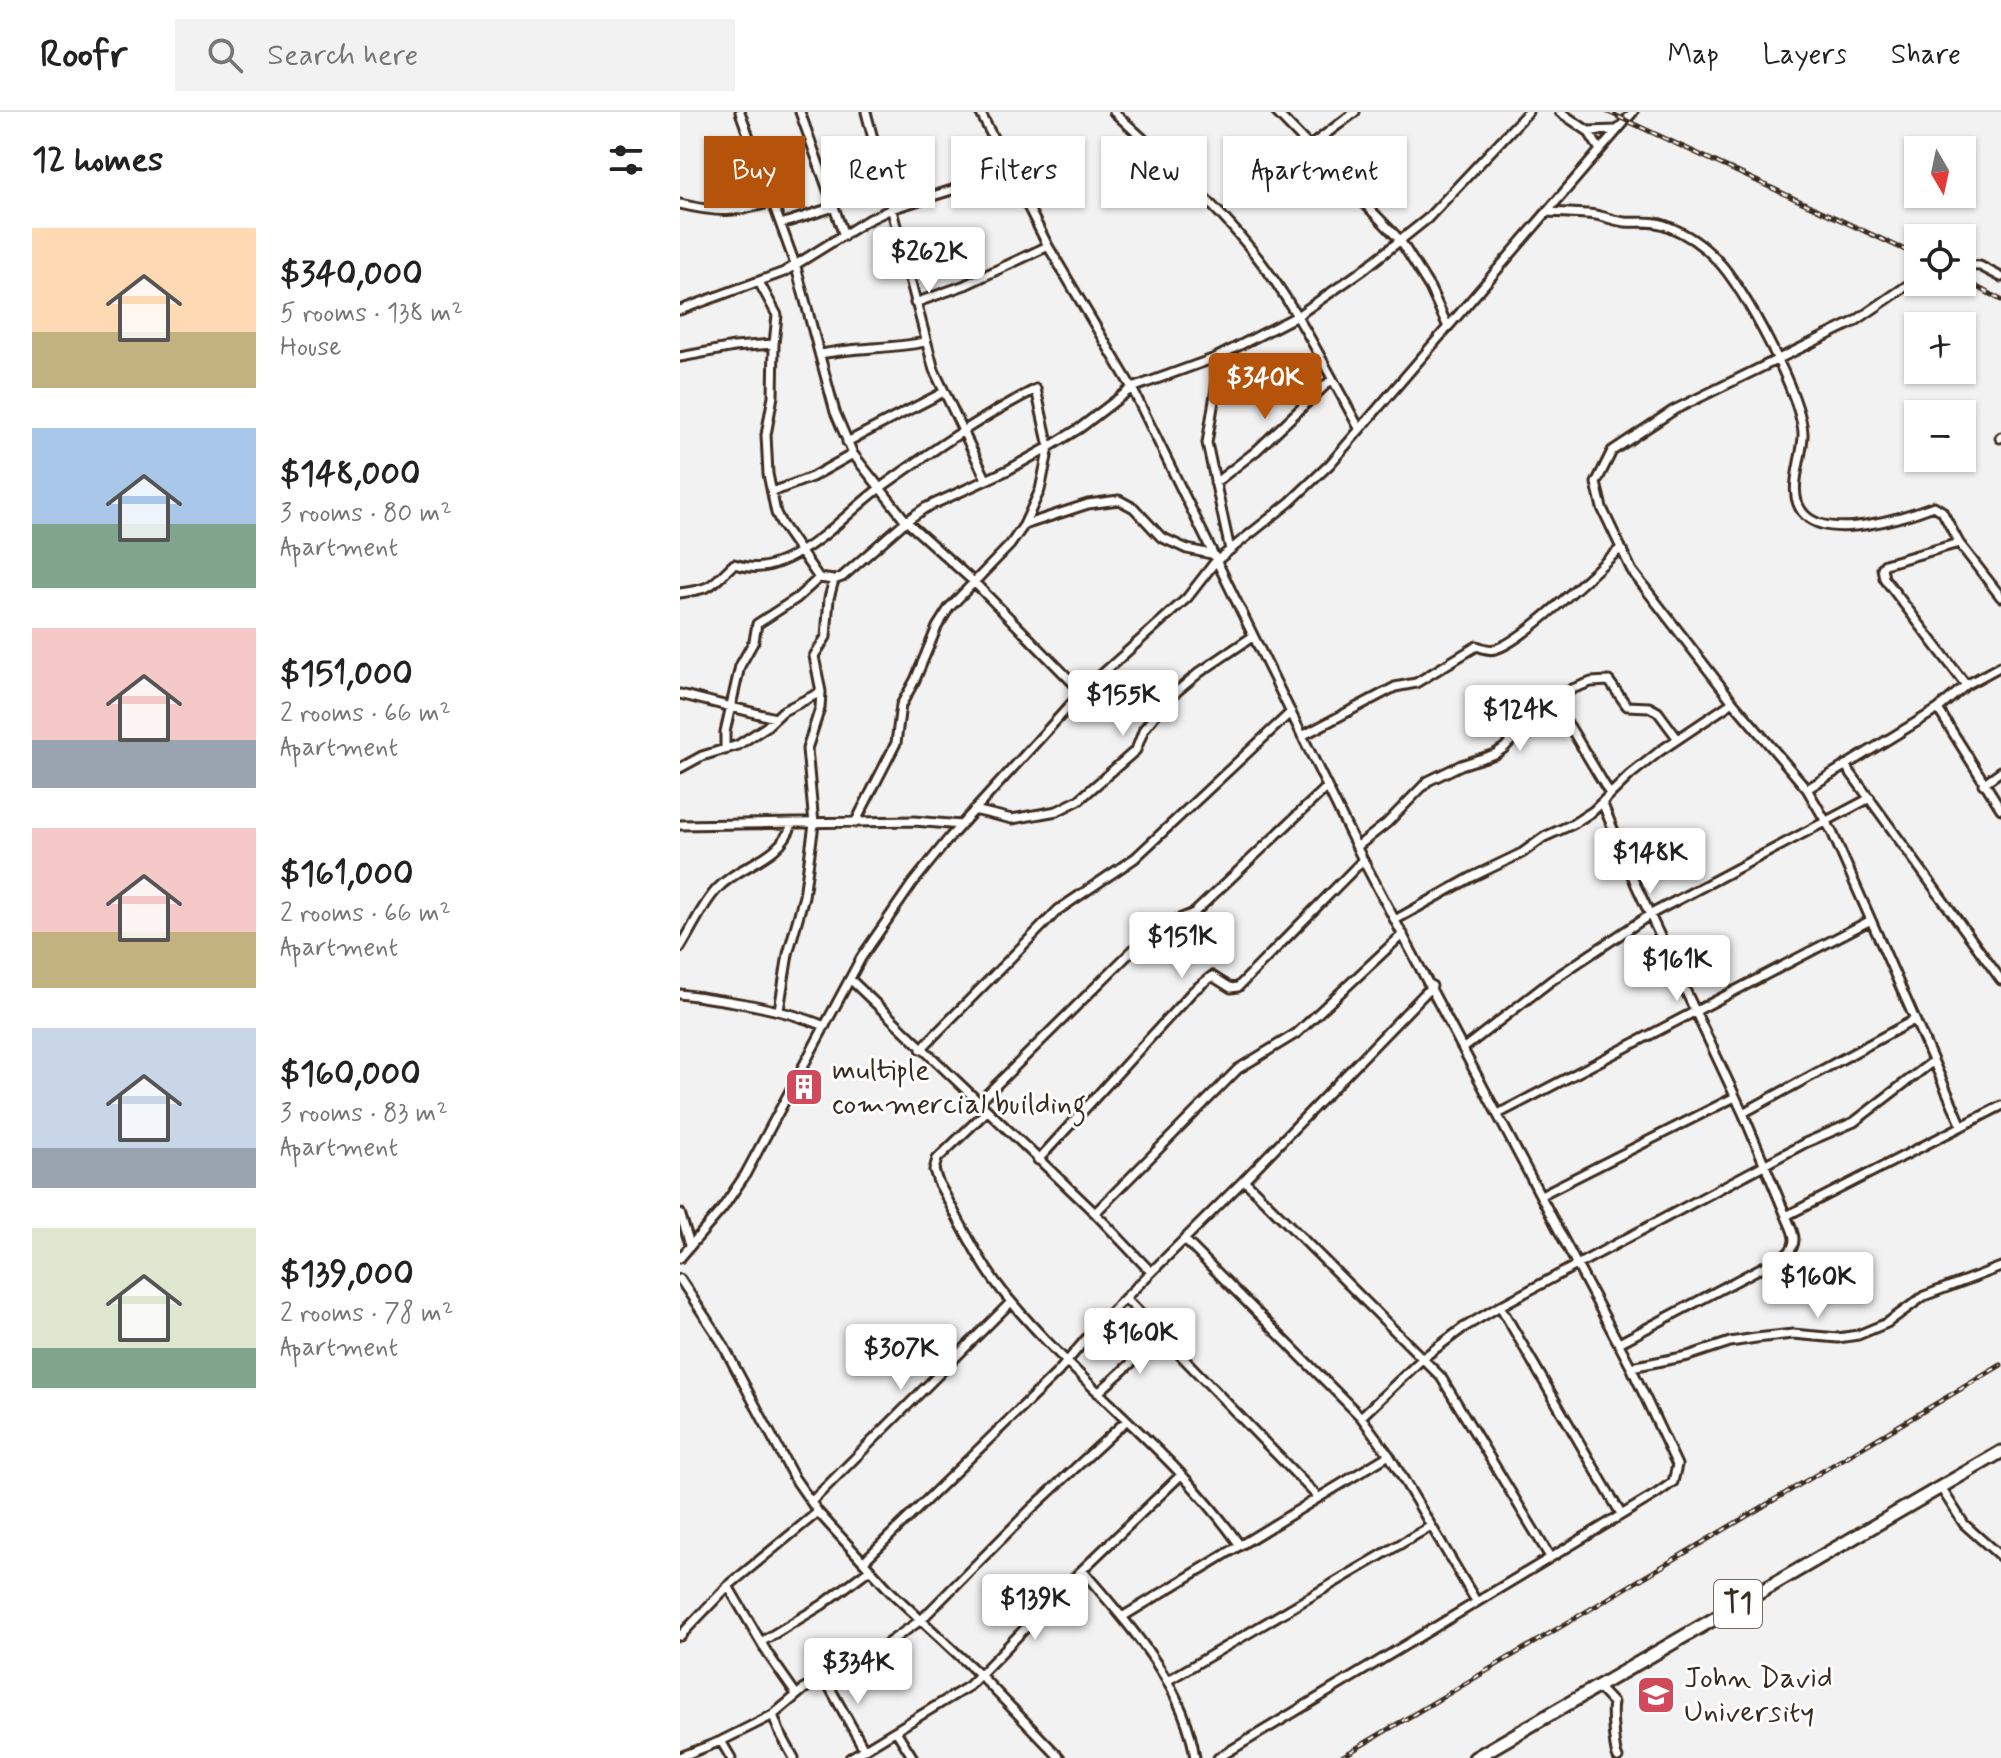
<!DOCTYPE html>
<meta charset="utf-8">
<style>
body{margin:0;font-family:Mynerve,sans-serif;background:#f2f2f2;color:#222;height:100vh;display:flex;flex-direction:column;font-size:30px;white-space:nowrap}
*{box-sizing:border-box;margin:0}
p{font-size:26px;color:#767676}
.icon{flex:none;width:44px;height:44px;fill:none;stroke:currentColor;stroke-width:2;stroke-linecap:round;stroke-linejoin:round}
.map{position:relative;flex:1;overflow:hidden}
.panel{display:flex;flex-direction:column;background:#fff;width:680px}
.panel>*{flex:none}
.top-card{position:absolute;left:24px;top:24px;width:760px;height:72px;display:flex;gap:16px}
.needle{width:52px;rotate:171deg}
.tools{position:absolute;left:1224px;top:24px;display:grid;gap:16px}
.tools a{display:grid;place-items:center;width:72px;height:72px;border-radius:0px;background:#fff;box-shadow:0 2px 6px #0004;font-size:40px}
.price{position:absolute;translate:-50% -68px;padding:0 18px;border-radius:8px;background:#fff;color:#222;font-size:26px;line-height:52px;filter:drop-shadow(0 2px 4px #0008)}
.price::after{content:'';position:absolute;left:50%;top:48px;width:24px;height:18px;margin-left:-12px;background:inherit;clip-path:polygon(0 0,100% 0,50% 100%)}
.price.current{background:#b45309;color:#fff}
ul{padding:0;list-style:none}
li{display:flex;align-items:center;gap:24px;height:200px;padding:0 32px}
li span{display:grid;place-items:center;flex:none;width:224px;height:160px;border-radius:0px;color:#555}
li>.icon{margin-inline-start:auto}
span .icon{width:96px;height:96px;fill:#fffc;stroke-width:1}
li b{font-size:34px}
h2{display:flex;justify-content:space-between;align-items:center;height:96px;padding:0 32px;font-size:34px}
.pill{padding:0 28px;border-radius:0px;background:#fff;box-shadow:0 2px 6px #0004;font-size:28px;line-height:72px}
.pill.current{background:#b45309;color:#fff}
header{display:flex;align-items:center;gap:48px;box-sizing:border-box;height:112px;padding:0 40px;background:#fff;border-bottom:2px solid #e0e0e0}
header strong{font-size:38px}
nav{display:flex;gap:44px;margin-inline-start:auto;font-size:28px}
.search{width:560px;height:72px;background:#f2f2f2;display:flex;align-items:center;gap:20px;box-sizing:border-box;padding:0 28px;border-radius:0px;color:#767676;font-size:30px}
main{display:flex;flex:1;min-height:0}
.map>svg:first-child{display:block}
</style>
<header>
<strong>Roofr</strong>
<div class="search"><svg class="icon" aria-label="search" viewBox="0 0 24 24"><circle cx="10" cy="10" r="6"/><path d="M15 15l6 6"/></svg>Search here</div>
<nav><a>Map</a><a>Layers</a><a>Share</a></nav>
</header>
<main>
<section class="panel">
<h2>12 homes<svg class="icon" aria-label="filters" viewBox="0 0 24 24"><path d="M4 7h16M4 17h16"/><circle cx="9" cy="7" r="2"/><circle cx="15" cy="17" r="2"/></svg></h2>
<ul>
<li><span style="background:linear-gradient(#ffd9b3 65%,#c2b280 0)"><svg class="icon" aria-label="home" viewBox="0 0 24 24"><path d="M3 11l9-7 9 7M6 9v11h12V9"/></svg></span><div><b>$340,000</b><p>5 rooms · 138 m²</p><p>House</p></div></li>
<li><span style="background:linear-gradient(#a9c7e8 60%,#7fa58c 0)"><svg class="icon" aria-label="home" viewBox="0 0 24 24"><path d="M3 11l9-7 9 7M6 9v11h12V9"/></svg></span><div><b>$148,000</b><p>3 rooms · 80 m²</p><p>Apartment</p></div></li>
<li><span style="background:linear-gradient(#f6c9c9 70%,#9aa5b1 0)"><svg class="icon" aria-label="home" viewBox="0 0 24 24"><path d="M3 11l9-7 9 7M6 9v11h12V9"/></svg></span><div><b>$151,000</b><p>2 rooms · 66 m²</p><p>Apartment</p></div></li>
<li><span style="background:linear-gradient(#f6c9c9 65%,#c2b280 0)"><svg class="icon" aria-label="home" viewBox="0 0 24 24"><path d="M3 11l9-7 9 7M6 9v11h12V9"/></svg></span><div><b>$161,000</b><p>2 rooms · 66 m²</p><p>Apartment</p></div></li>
<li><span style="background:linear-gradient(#c9d6e8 75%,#9aa5b1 0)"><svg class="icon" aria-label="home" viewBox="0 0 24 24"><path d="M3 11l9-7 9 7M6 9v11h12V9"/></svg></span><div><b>$160,000</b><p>3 rooms · 83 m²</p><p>Apartment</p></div></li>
<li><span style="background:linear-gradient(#dfe7d0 75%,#7fa58c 0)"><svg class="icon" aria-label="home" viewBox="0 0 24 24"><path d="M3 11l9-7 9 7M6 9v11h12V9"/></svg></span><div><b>$139,000</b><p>2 rooms · 78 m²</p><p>Apartment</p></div></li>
</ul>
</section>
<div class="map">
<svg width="1321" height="1646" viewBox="0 0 1321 1646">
<rect width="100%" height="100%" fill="#f3f2f2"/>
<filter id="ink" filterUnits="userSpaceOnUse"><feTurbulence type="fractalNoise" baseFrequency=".0125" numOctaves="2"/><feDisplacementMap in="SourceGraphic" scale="16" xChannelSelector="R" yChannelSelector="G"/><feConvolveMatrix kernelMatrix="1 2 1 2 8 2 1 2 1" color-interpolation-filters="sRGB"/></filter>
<g filter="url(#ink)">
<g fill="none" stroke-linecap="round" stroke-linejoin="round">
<g stroke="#3b2a1e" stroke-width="13">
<path id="minor" d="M 60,0 L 116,155 L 155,300 L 173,342 L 226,409 L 295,471 L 402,580
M 186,0 L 254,258 L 306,367
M 300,0 L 368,134 L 452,276 L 683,748 L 951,1255 L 997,1353 L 993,1370 L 976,1382 L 538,1646
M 434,0 C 487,49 544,99 587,158 C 622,207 650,263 679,316
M 596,0 L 720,128 L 750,176 L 768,215
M 880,0 L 908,19 L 920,38
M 908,19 L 936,18
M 630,34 L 675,0
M 0,92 C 38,101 55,101 92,90
M 154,95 L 164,124
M 867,100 C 883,101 900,101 916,103 C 926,105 935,109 945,110 C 960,111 973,108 987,114 C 1005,121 1024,134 1037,148 C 1064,175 1121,283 1123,321 C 1124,346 1104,382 1125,403 C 1151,429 1225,405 1254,394 L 1262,399 L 1279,431
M 101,112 L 154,95 L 120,0
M 1282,153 L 1300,154 L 1321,165
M 79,170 L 97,203 L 94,232
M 235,191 L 285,173 L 368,134
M 0,198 L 104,160 L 186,109 L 211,97 L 272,78 L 327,53
M 141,242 C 176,235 211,237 245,230
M 0,245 L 54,235 L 94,232 L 93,284 L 86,323 L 88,362 L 96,401 L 102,413 L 139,466 L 154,468 L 162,465 L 226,409 L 245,396 L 328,358 L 369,335 L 400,316 L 452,276 L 535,246 L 617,204 L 683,158 L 747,107 L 848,0
M 535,246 L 537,270 L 527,331 L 550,438
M 1320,326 L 1321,325
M 167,330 L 264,280
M 535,371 L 576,339 L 652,267
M 92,380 L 132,365 L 173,342
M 0,481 C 35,476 30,474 54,452 C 74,458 88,456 107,447 C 143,430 169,399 200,376 C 250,340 301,305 356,277 L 369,335 L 360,378 L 344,413
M 1321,554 L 1286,573 L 1258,597 L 1321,697
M 1286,573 L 1204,466 L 1202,456 L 1205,452 L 1279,431 L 1321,485
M 0,582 L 95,606
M 871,591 L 890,615 L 930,682
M 622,624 L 715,575 L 736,571 L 797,534 C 803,536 809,539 815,537 C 842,531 916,457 940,437
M 45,638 L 45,620 L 60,554 L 74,529 L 77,512 L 117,486 L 139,466
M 1165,653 L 1321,868
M 0,656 L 22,644 L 58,633 L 86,615 L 103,599 L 141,580
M 1303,672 L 1321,659
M 1127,677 L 1053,590 L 952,459 L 922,396 L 916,371 L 932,339 L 994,298 L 1174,210 L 1228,173 L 1238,163
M 922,690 L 956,773 L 1063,1001 L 1106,1104
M 294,698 L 332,707 L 377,699 L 399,688 L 456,638 L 464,617 L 489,586 L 520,560 L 572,525
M 175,711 L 216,631 L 221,593 L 235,568 L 257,515 L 269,496 L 330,433 L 344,413 L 408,392 L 439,388 L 454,396 L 481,425 L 507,437 L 531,442
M 0,713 L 234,709 L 281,713
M 678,734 L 707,711 L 748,669 L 781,653 L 815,642 L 824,636 L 857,602 L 892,577 L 911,570 L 929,569 L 947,594 L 969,595 L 978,600 L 998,627
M 715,808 L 792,765 L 842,741 L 864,725 L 893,712 L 913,699 L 950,663 L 980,639 L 1053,590
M 0,836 C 12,817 22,793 37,777 C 61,751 100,748 112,712
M 170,867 L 415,1101 L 471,1160
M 0,882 C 50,889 98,895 145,914
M 99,898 L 108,842 L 124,784 L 134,712 L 127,637 L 140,596 L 141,580 L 134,544 L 146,525 L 149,486 L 154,468
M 784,936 L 872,868 L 971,802 L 1190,686
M 241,937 L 378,798 L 455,746 L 611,600
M 298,991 L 468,823 L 481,814 L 514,801 L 647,675
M 307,999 L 257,1047 L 254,1058 L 258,1070 C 280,1109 299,1152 328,1186 C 400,1273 494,1340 559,1432
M 1063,1001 L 1234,908
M 818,1002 L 1191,808
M 1282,1014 L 1321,994
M 358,1048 L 513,879 L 532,864 L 551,876 L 558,875 L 683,748
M 564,1068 L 752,874
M 861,1083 L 1055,985
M 0,1101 L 10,1132
M 415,1101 L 558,957 L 617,921 L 723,822
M 505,1128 L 681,1305 L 709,1343 L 796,1489
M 0,1146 L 42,1097 L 65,1063 L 181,846 L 232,772 L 270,725 L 402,580 L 507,486 L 535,450 L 610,390 L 650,352 L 953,0
M 0,1167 L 41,1229 L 113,1364 L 138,1400 L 211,1480 L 301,1564 L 380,1646
M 445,1186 L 638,1385
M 820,1194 L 941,1402
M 939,1231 L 1107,1142 C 1120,1130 1112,1118 1106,1104 L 1282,1014 L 1152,720 L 1127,677 L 1258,597
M 951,1255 L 1008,1244 L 1050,1230 L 1076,1226 L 1113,1222 L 1158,1226 L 1178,1223 L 1207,1211 L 1244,1184 L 1321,1155
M 418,1281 L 481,1224
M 681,1305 L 743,1246 L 783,1216 L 820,1194 L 1125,1031 L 1174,1010 L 1252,950
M 1261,1376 L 1284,1412 L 1321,1445
M 131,1390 L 331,1190
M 184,1449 L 378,1260 L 417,1214 L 564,1068 L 761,1265 L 870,1445
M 402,1458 C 448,1512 505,1573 515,1646
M 48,1474 L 88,1542 L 116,1582
M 442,1505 L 709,1343
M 0,1524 L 48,1474 L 138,1400
M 81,1530 L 142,1493 L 190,1457
M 145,1567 L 184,1637
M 487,1569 L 751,1414
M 917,1574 L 933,1591 C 931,1599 934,1639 938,1646
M 216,1619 L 233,1646
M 41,1629 L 51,1646
M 0,1645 L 41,1629 L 93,1603
M 114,1646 L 99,1619 L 93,1603 L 124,1577 L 179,1551 L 241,1508 L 351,1397 L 446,1309
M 170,1646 L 289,1574 L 402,1458 L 501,1363"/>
</g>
<g stroke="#3b2a1e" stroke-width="17">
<path id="trunk" d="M 795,1646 L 1321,1340"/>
</g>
<use href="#minor" stroke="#fff" stroke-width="7"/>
<use href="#trunk" stroke="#fff" stroke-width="11"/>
<g stroke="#3b2a1e" stroke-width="5">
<path id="rail" d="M 928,0 L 1238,144
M 1282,167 L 1321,188
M 660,1646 L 1321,1253"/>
</g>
<use href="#rail" stroke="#fff" stroke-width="2" stroke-dasharray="6" stroke-linecap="butt"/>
</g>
</g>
<defs>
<g id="building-square" transform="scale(2)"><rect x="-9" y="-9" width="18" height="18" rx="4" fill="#d1495b" stroke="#fff"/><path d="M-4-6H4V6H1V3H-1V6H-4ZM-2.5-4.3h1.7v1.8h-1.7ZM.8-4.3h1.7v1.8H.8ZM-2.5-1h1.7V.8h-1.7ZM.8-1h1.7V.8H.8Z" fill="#fff"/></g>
<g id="university-square" transform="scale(2)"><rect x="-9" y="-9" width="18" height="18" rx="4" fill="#d1495b" stroke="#fff"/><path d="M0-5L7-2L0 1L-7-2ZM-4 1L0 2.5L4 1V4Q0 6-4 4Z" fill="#fff"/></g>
</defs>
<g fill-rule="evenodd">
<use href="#building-square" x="124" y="975"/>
<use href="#university-square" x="976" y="1583"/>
</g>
<g text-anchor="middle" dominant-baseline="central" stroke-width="6" stroke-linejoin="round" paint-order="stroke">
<rect fill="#fff" stroke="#766a62" stroke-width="2" x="1034" y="1468" width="48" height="48" rx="6"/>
<g font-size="28" font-weight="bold" fill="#3b2a1e">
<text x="1058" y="1492">T1</text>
</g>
<g font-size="30" fill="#3b2a1e" stroke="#fff" text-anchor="start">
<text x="152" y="958">multiple<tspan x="152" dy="34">commercial building</tspan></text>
<text x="1004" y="1566">John David<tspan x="1004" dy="34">University</tspan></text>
</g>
</g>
</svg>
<div class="tools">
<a><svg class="needle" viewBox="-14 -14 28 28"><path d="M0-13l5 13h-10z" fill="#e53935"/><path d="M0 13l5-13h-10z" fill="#767676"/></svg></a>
<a><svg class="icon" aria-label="locate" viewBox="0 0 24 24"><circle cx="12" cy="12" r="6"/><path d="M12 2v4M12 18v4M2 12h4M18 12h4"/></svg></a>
<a>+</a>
<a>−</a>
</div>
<b class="price" style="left:249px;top:183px">$262K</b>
<b class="price current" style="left:585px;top:309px">$340K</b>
<b class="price" style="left:443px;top:626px">$155K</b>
<b class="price" style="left:840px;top:641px">$124K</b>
<b class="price" style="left:970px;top:784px">$148K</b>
<b class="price" style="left:502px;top:868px">$151K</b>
<b class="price" style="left:997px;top:891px">$161K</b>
<b class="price" style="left:1138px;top:1208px">$160K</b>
<b class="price" style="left:460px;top:1264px">$160K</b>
<b class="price" style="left:221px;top:1280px">$307K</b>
<b class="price" style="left:355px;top:1530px">$139K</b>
<b class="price" style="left:178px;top:1594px">$334K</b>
<div class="top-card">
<a class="pill current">Buy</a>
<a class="pill">Rent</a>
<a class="pill">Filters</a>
<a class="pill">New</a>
<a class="pill">Apartment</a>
</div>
</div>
</main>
